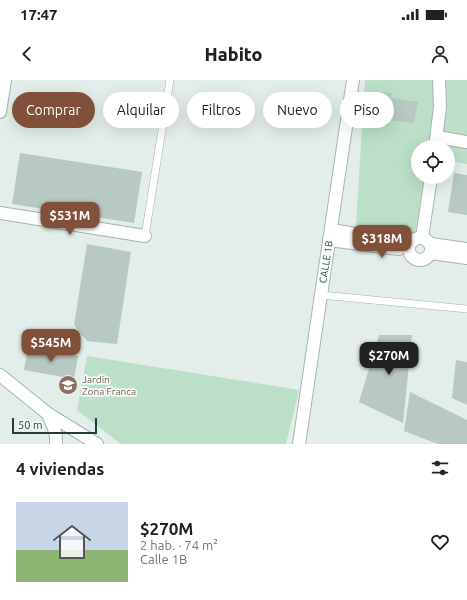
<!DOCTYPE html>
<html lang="es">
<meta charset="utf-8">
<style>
body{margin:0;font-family:Ubuntu,sans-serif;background:#f6f6f6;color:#202124;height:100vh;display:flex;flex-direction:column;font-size:15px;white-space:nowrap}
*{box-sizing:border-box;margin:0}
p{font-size:13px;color:#757577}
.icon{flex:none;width:22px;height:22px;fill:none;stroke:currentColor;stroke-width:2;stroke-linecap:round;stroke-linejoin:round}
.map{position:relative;height:364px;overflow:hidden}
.panel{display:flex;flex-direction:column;background:#fff;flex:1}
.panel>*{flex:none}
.banner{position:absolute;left:12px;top:12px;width:443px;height:36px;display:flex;gap:8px}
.controls{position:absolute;left:411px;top:60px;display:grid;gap:8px}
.controls a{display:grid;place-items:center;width:44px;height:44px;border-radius:50%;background:#fff;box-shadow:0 4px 16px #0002;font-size:20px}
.scale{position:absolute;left:12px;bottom:10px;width:85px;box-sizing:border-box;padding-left:4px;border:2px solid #223f3a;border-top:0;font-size:11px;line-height:14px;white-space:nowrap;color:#223f3a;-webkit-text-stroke:3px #f4faf7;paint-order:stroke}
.price{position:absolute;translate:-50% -34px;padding:0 9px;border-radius:8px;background:#80503b;color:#fff;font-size:13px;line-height:26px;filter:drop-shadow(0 1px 2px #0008)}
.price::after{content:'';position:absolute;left:50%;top:24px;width:12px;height:9px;margin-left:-6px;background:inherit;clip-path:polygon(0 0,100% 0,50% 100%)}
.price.current{background:#222;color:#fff}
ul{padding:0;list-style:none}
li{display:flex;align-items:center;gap:12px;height:100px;padding:0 16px}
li+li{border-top:1px solid #e0e0e0}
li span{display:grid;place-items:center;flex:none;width:112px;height:80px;border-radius:0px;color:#555}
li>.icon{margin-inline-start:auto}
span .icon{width:48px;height:48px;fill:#fffc;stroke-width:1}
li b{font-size:17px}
h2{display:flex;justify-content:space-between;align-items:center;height:48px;padding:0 16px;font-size:17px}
.chip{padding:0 14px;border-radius:18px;background:#fff;box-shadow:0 4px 16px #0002;font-size:14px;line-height:36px}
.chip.current{background:#80503b;color:#fff}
.status{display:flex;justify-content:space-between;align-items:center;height:28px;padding:0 20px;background:#fff;direction:ltr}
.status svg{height:11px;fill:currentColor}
header{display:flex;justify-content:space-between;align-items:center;height:52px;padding:0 16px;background:#fff;font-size:18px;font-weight:800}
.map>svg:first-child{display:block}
</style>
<div class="status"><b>17:47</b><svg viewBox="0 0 49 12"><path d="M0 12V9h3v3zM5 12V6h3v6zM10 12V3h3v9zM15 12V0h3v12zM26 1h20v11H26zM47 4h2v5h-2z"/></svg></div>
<header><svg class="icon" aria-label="back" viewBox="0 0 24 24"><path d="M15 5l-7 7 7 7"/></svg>Habito<svg class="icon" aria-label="person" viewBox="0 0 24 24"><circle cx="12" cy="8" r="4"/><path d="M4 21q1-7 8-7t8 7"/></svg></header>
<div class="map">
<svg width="467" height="364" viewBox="0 0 467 364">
<rect width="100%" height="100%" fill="#e3ede9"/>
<path fill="#bbdfc7" d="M 365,0 L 467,0 L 467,84 L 448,81 L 448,67 L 418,67 L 418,97 L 424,97 L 415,157 L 356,145 Z
M 87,276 L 299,310 L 286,364 L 121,364 L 77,330 Z"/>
<path fill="#b8c8c3" d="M 380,12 L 392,13 L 391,18 L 418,22 L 414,43 L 389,40 L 388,46 L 375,44 Z
M 20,73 L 142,92 L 134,143 L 12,124 Z
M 454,93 L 467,95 L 467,135 L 448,132 Z
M 87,164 L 131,172 L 117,264 L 87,261 L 74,245 Z
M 379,255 L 412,255 L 403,343 L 359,322 Z
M 28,268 L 78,276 L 74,299 L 24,290 Z
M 456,280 L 467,282 L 467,325 L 452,318 Z
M 410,312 L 467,340 L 467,364 L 438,364 L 404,351 Z"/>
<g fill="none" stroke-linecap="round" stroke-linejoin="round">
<g stroke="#a5b5b1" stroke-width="8">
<path id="lane" d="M 145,156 L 170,0
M 321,215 L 467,229"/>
</g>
<g stroke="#a5b5b1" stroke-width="14">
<path id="street" d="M 0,32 L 5,0
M 437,57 L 467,62
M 435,67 L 440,27 L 439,0
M 0,133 L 145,156
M 331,150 L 411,163
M409 169a11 11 0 1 1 22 0a11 11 0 1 1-22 0Z
M 422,158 L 431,97
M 329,160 L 399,169
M 431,164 L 467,169
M 431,173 L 467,178
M 0,295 L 47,333 L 97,364
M 47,333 C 52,343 57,352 56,364
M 299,364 L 321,215 L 353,0"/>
</g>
<use href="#lane" stroke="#fff" stroke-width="7"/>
<use href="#street" stroke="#fff" stroke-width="12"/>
</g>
<defs>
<g id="school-disc" transform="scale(1)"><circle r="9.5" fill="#8d6e63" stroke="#f4faf7"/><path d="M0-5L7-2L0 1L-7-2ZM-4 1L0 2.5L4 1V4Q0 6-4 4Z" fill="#fff"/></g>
</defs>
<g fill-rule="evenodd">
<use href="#school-disc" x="68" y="305"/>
</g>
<g text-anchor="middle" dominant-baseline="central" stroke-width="3.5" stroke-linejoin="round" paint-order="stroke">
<g font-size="10" fill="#223f3a" stroke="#f4faf7">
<text transform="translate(326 182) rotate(-81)">CALLE 1B</text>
</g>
<g font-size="10" fill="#785e54" stroke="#f4faf7" text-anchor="start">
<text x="82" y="299">Jardin<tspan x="82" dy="12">Zona Franca</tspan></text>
</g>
</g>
</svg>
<div class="controls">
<a><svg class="icon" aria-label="locate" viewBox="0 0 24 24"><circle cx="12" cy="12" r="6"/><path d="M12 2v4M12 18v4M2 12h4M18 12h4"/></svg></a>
</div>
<div class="scale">50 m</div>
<b class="price" style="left:70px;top:156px">$531M</b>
<b class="price" style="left:382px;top:179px">$318M</b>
<b class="price" style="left:51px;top:283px">$545M</b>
<b class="price current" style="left:389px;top:296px">$270M</b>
<div class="banner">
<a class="chip current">Comprar</a>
<a class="chip">Alquilar</a>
<a class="chip">Filtros</a>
<a class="chip">Nuevo</a>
<a class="chip">Piso</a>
</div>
</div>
<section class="panel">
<h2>4 viviendas<svg class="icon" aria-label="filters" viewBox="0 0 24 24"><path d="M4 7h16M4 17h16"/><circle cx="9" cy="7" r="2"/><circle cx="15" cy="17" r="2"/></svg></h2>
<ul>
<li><span style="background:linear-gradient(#c9d6e8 60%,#8fb573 0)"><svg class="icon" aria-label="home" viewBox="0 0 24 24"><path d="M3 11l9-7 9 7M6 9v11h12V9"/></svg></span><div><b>$270M</b><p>2 hab. · 74 m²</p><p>Calle 1B</p></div><svg class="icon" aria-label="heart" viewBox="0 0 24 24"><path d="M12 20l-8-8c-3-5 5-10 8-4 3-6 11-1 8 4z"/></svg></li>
</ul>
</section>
